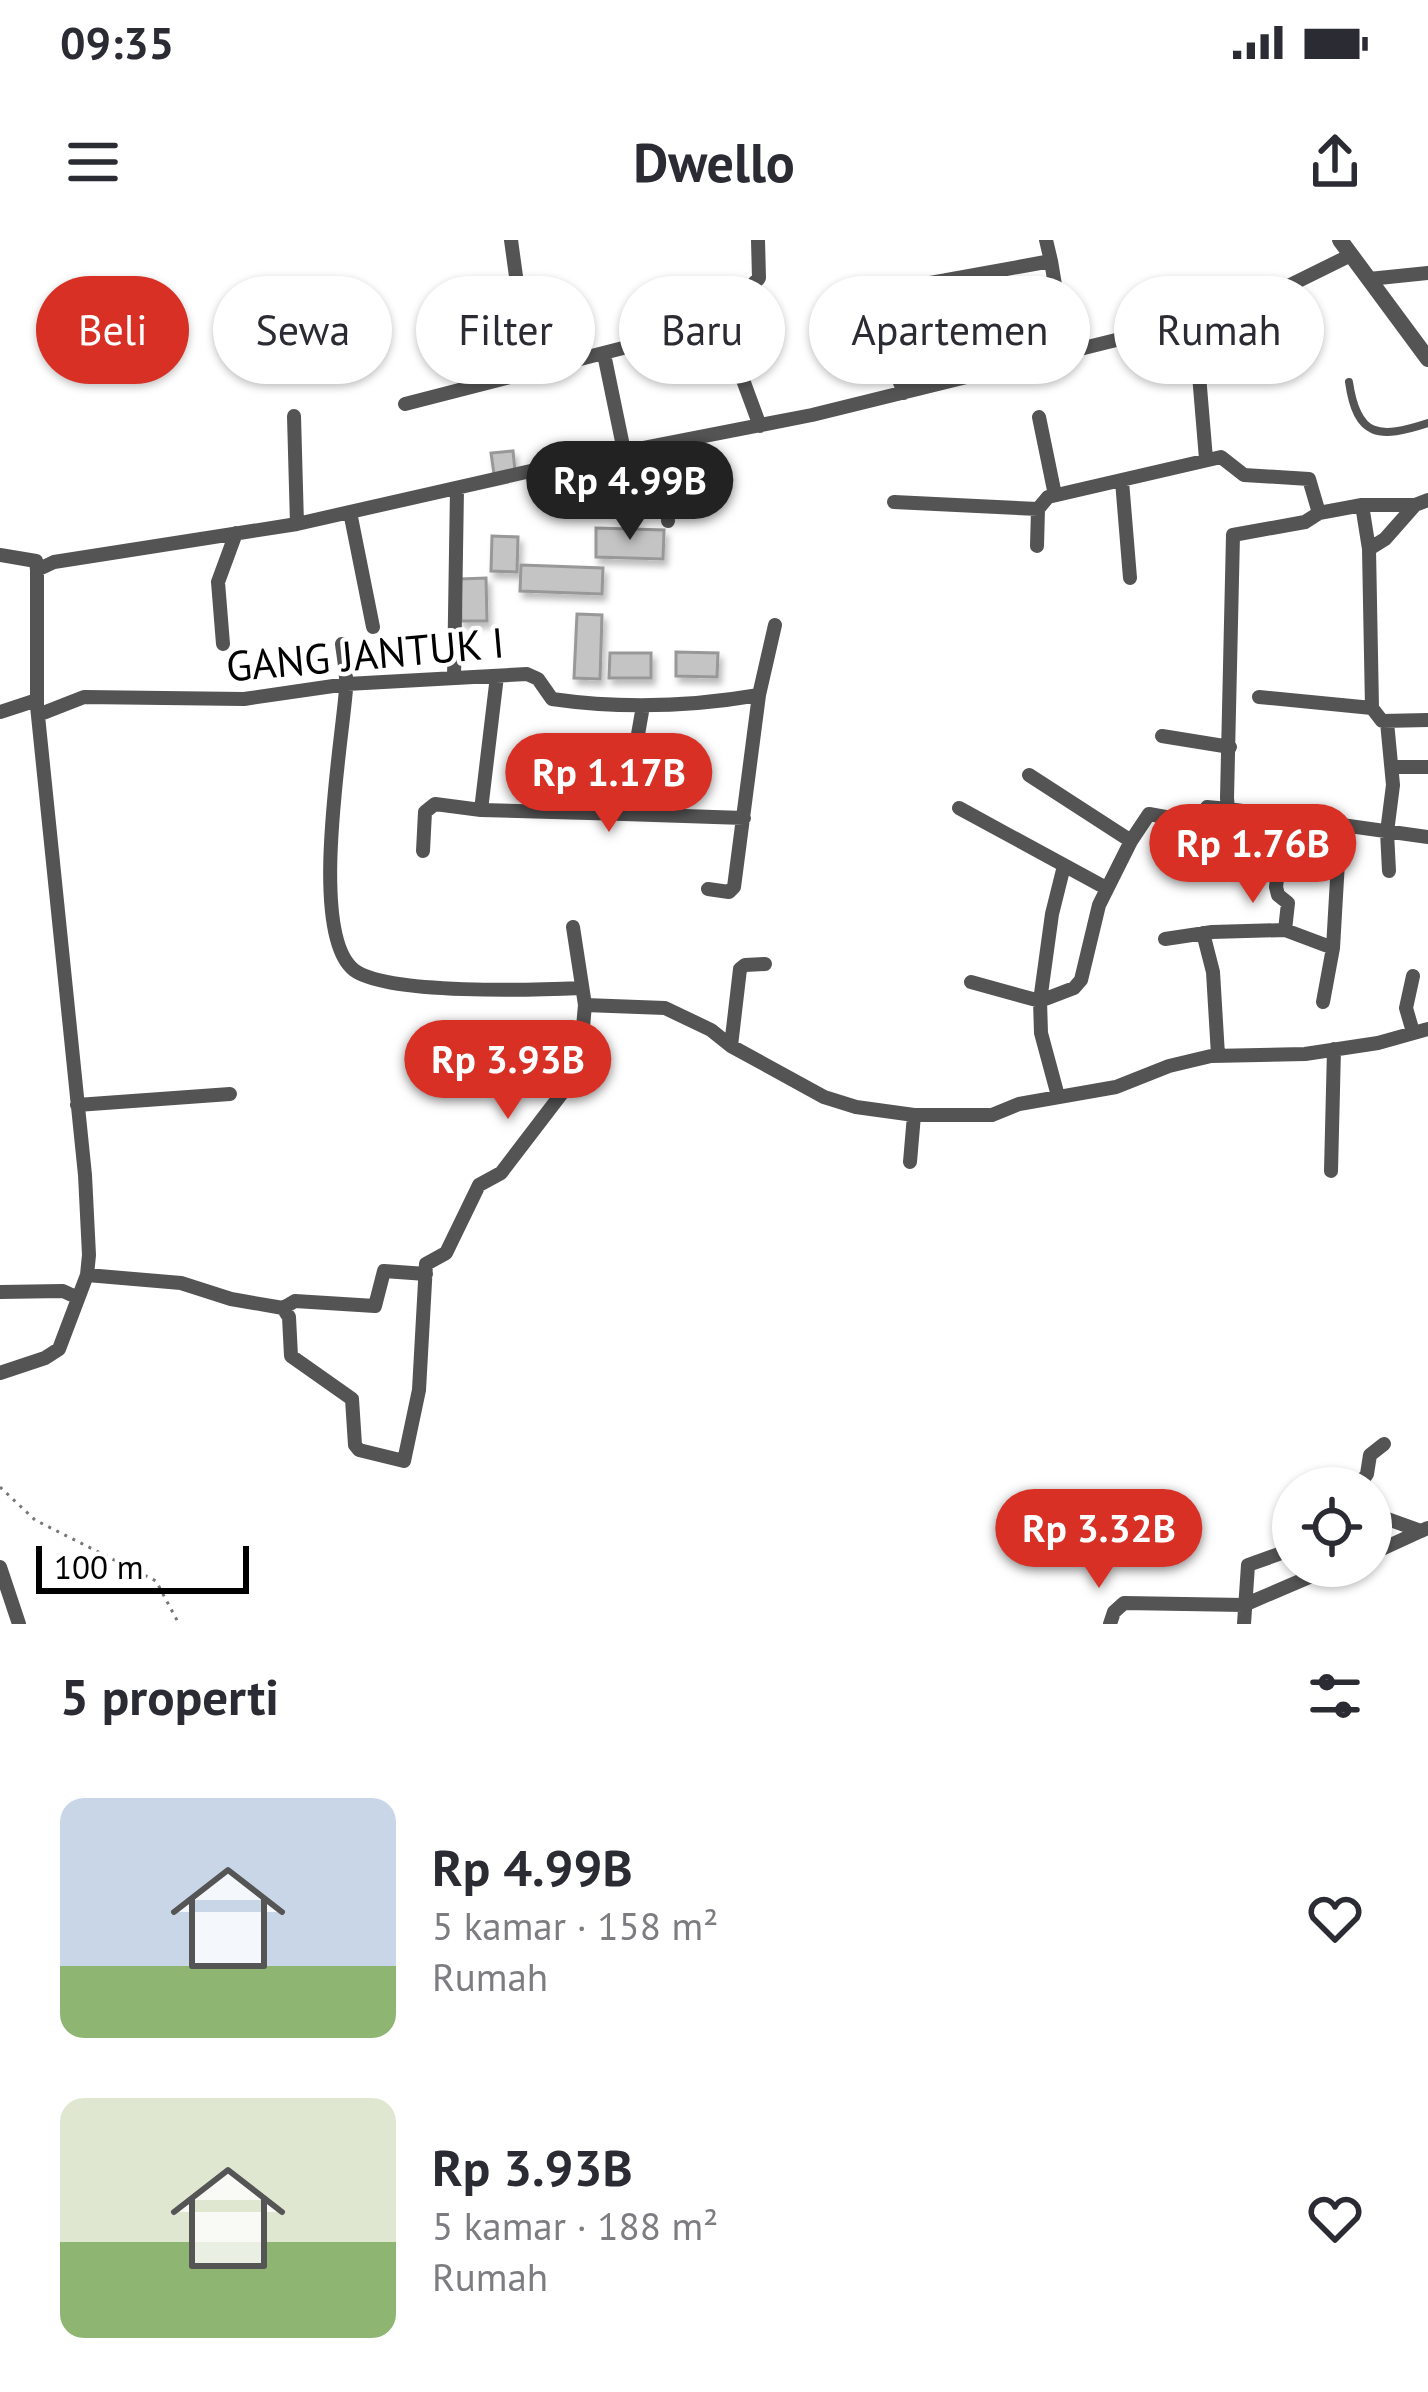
<!DOCTYPE html>
<html lang="id">
<meta charset="utf-8">
<style>
body{margin:0;font-family:"PT Sans",sans-serif;background:#f2f2f3;color:#2b2b33;height:100vh;display:flex;flex-direction:column;font-size:45px;white-space:nowrap}
*{box-sizing:border-box;margin:0}
p{font-size:39px;color:#7c7c81}
.icon{flex:none;width:66px;height:66px;fill:none;stroke:currentColor;stroke-width:2;stroke-linecap:round;stroke-linejoin:round}
.map{position:relative;height:1384px;overflow:hidden}
.drawer{display:flex;flex-direction:column;background:#fff;flex:1}
.drawer>*{flex:none}
.top-card{position:absolute;left:36px;top:36px;width:1356px;height:108px;display:flex;gap:24px}
.tools{position:absolute;left:1272px;top:1227px;display:grid;gap:24px}
.tools a{display:grid;place-items:center;width:120px;height:120px;border-radius:50%;background:#fff;box-shadow:0 3px 9px #0004;font-size:60px}
.scale{position:absolute;left:36px;bottom:30px;width:213px;box-sizing:border-box;padding-left:12px;border:6px solid #000;border-top:0;font-size:33px;line-height:42px;white-space:nowrap;color:#000;-webkit-text-stroke:9px #fff;paint-order:stroke}
.price{position:absolute;translate:-50% -102px;padding:0 27px;border-radius:42px;background:#d93025;color:#fff;font-size:39px;line-height:78px;filter:drop-shadow(0 3px 6px #0008)}
.price::after{content:'';position:absolute;left:50%;top:72px;width:36px;height:27px;margin-left:-18px;background:inherit;clip-path:polygon(0 0,100% 0,50% 100%)}
.price.selected{background:#222;color:#fff}
ul{padding:0;list-style:none}
li{display:flex;align-items:center;gap:36px;height:300px;padding:0 60px}
li span{display:grid;place-items:center;flex:none;width:336px;height:240px;border-radius:24px;color:#555}
li>.icon{margin-inline-start:auto}
span .icon{width:144px;height:144px;fill:#fffc;stroke-width:1}
li b{font-size:51px}
h2{display:flex;justify-content:space-between;align-items:center;height:144px;padding:0 60px;font-size:51px}
.pill{padding:0 42px;border-radius:54px;background:#fff;box-shadow:0 3px 9px #0004;font-size:42px;line-height:108px}
.pill.selected{background:#d93025;color:#fff}
.status{display:flex;justify-content:space-between;align-items:center;height:84px;padding:0 60px;background:#fff;direction:ltr}
.status svg{height:33px;fill:currentColor}
header{display:flex;justify-content:space-between;align-items:center;height:156px;padding:0 60px;background:#fff;font-size:54px;font-weight:700}
.map>svg:first-child{display:block}
</style>
<div class="status"><b>09:35</b><svg viewBox="0 0 49 12"><path d="M0 12V9h3v3zM5 12V6h3v6zM10 12V3h3v9zM15 12V0h3v12zM26 1h20v11H26zM47 4h2v5h-2z"/></svg></div>
<header><svg class="icon" aria-label="menu" viewBox="0 0 24 24"><path d="M4 6h16M4 12h16M4 18h16"/></svg>Dwello<svg class="icon" aria-label="share" viewBox="0 0 24 24"><path d="M12 15V3M7 8l5-5 5 5M5 13v7h14v-7"/></svg></header>
<div class="map">
<svg width="1428" height="1384" viewBox="0 0 1428 1384">
<defs>
<filter id="shadow"><feDropShadow dx="3.5" dy="6" stdDeviation="3" flood-color="#0004"/></filter>
</defs>
<rect width="100%" height="100%" fill="#fff"/>
<path fill="#c4c4c4" stroke="#989898" stroke-width="3" filter="url(#shadow)" d="M 513,211 L 515,231 L 494,234 L 491,213 Z
M 596,288 L 664,290 L 663,319 L 596,317 Z
M 492,296 L 518,297 L 517,332 L 491,331 Z
M 521,325 L 603,328 L 602,354 L 520,351 Z
M 486,338 L 487,381 L 461,381 L 460,339 Z
M 577,374 L 602,375 L 600,439 L 574,438 Z
M 676,412 L 718,413 L 717,437 L 676,436 Z
M 610,413 L 651,413 L 651,438 L 609,438 Z"/>
<g fill="none" stroke-linecap="round" stroke-linejoin="round">
<path stroke="#767676" stroke-width="3" stroke-dasharray="3 6" stroke-linecap="butt" d="M 0,1247 L 35,1280 L 156,1341 L 179,1384"/>
<path stroke="#545454" stroke-width="8" d="M 1349,142 C 1357,198 1379,199 1428,183"/>
<path stroke="#545454" stroke-width="14" d="M 511,0 L 529,131
M 1046,0 L 1051,21
M 1369,39 L 1428,33
M 946,40 L 959,138
M 1203,78 L 1206,114 L 1198,123 L 1206,219
M 604,114 L 624,211
M 736,121 L 760,186
M 904,153 C 893,123 876,89 881,56 L 897,49 L 1051,21 L 1066,111
M 405,164 L 623,108 L 632,100 L 641,81 C 679,72 732,71 759,38 L 758,0
M 294,176 L 297,284
M 1039,177 L 1055,255
M 664,205 L 668,281
M 1122,241 L 1130,338
M 1428,260 L 1415,265 L 1362,265 L 1319,273 L 1305,282 L 1233,295 L 1227,558 L 1228,569 L 1428,597
M 894,262 L 1038,269
M 1362,265 L 1369,309 L 1372,468 L 1382,481 L 1428,480
M 350,272 L 373,387
M 1037,306 L 1038,269 L 1048,257 L 1221,217 L 1244,235 L 1309,239 L 1319,273
M 1369,309 L 1385,299 L 1415,265
M 0,315 L 36,321 L 37,330 L 37,466 L 85,935 L 89,1015 L 87,1035 L 59,1109 L 45,1118 L 0,1133
M 37,330 L 54,322 L 297,284 L 566,223 L 812,175 L 1193,81 L 1278,51 L 1351,15
M 223,404 L 218,342 L 236,293
M 342,404 C 344,419 347,434 346,449 C 342,504 308,694 354,730 C 387,755 537,750 582,748
M 454,438 L 457,249
M 1259,457 L 1372,468
M 643,466 L 624,574 L 744,578
M 0,472 L 37,460
M 38,475 L 84,457 L 244,459 L 347,444 L 527,434 L 538,439 L 552,459 C 621,469 689,467 759,455 L 775,385
M 1387,482 L 1393,545 L 1387,592 L 1389,631
M 1162,496 L 1230,507
M 1393,527 L 1428,527
M 1029,535 L 1131,601 L 1099,665 L 1081,740 L 1074,748 L 1040,761 L 1041,793 L 1058,856
M 959,568 L 1106,648
M 481,570 L 497,436
M 1285,578 L 1276,647 L 1278,655 L 1288,663 L 1285,690
M 1131,601 L 1149,574 L 1204,584 L 1207,567 L 1228,569
M 423,611 L 425,572 L 435,564 L 481,570 L 624,574
M 708,649 L 729,652 L 734,647 L 759,455
M 1203,693 L 1213,732 L 1218,815
M 1165,699 L 1212,692 L 1285,690 L 1333,708
M 1413,736 L 1406,768 L 1413,792
M 971,742 L 1040,761 L 1052,674 L 1064,626
M 1323,762 L 1333,708 L 1340,587
M 585,765 L 665,768 L 711,790 L 731,806 L 824,857 L 856,867 L 914,875 L 992,875 L 1019,864 L 1116,847 L 1169,826 L 1211,816 L 1305,814 L 1378,803 L 1428,789
M 731,806 L 740,729 L 745,725 L 765,724
M 77,865 L 230,854
M 910,922 L 914,875
M 1331,931 L 1334,809
M 87,1035 L 181,1043 L 231,1059 L 283,1068 L 295,1061 L 375,1066 L 384,1031 L 426,1034
M 0,1052 L 63,1051 L 76,1057
M 283,1068 L 289,1077 L 291,1116 L 352,1159 L 355,1205 L 359,1210 L 404,1221 L 419,1150 L 426,1024 L 446,1013 L 479,945 L 501,933 L 569,844 L 581,809 L 585,765 L 573,687
M 1357,1248 L 1367,1234 L 1370,1215 L 1384,1204
M 1371,1273 L 1421,1291 L 1428,1288
M 1371,1314 L 1421,1291
M 0,1327 L 19,1384
M 1110,1384 L 1114,1372 L 1124,1363 L 1244,1365 L 1335,1326
M 1244,1384 L 1248,1325 L 1293,1309"/>
<path stroke="#545454" stroke-width="16" d="M 1340,0 L 1428,119"/>
</g>
<g text-anchor="middle" dominant-baseline="central" stroke-width="9" stroke-linejoin="round" paint-order="stroke">
<g font-size="42" fill="#000" stroke="#fff">
<text transform="translate(365 414) rotate(-5)">GANG JANTUK I</text>
</g>
</g>
</svg>
<div class="tools">
<a><svg class="icon" aria-label="locate" viewBox="0 0 24 24"><circle cx="12" cy="12" r="6"/><path d="M12 2v4M12 18v4M2 12h4M18 12h4"/></svg></a>
</div>
<div class="scale">100 m</div>
<b class="price selected" style="left:630px;top:303px">Rp 4.99B</b>
<b class="price" style="left:609px;top:595px">Rp 1.17B</b>
<b class="price" style="left:1253px;top:666px">Rp 1.76B</b>
<b class="price" style="left:508px;top:882px">Rp 3.93B</b>
<b class="price" style="left:1099px;top:1351px">Rp 3.32B</b>
<div class="top-card">
<a class="pill selected">Beli</a>
<a class="pill">Sewa</a>
<a class="pill">Filter</a>
<a class="pill">Baru</a>
<a class="pill">Apartemen</a>
<a class="pill">Rumah</a>
</div>
</div>
<section class="drawer">
<h2>5 properti<svg class="icon" aria-label="filters" viewBox="0 0 24 24"><path d="M4 7h16M4 17h16"/><circle cx="9" cy="7" r="2"/><circle cx="15" cy="17" r="2"/></svg></h2>
<ul>
<li><span style="background:linear-gradient(#c9d6e8 70%,#8fb573 0)"><svg class="icon" aria-label="home" viewBox="0 0 24 24"><path d="M3 11l9-7 9 7M6 9v11h12V9"/></svg></span><div><b>Rp 4.99B</b><p>5 kamar · 158 m²</p><p>Rumah</p></div><svg class="icon" aria-label="heart" viewBox="0 0 24 24"><path d="M12 20l-8-8c-3-5 5-10 8-4 3-6 11-1 8 4z"/></svg></li>
<li><span style="background:linear-gradient(#dfe7d0 60%,#8fb573 0)"><svg class="icon" aria-label="home" viewBox="0 0 24 24"><path d="M3 11l9-7 9 7M6 9v11h12V9"/></svg></span><div><b>Rp 3.93B</b><p>5 kamar · 188 m²</p><p>Rumah</p></div><svg class="icon" aria-label="heart" viewBox="0 0 24 24"><path d="M12 20l-8-8c-3-5 5-10 8-4 3-6 11-1 8 4z"/></svg></li>
</ul>
</section>
